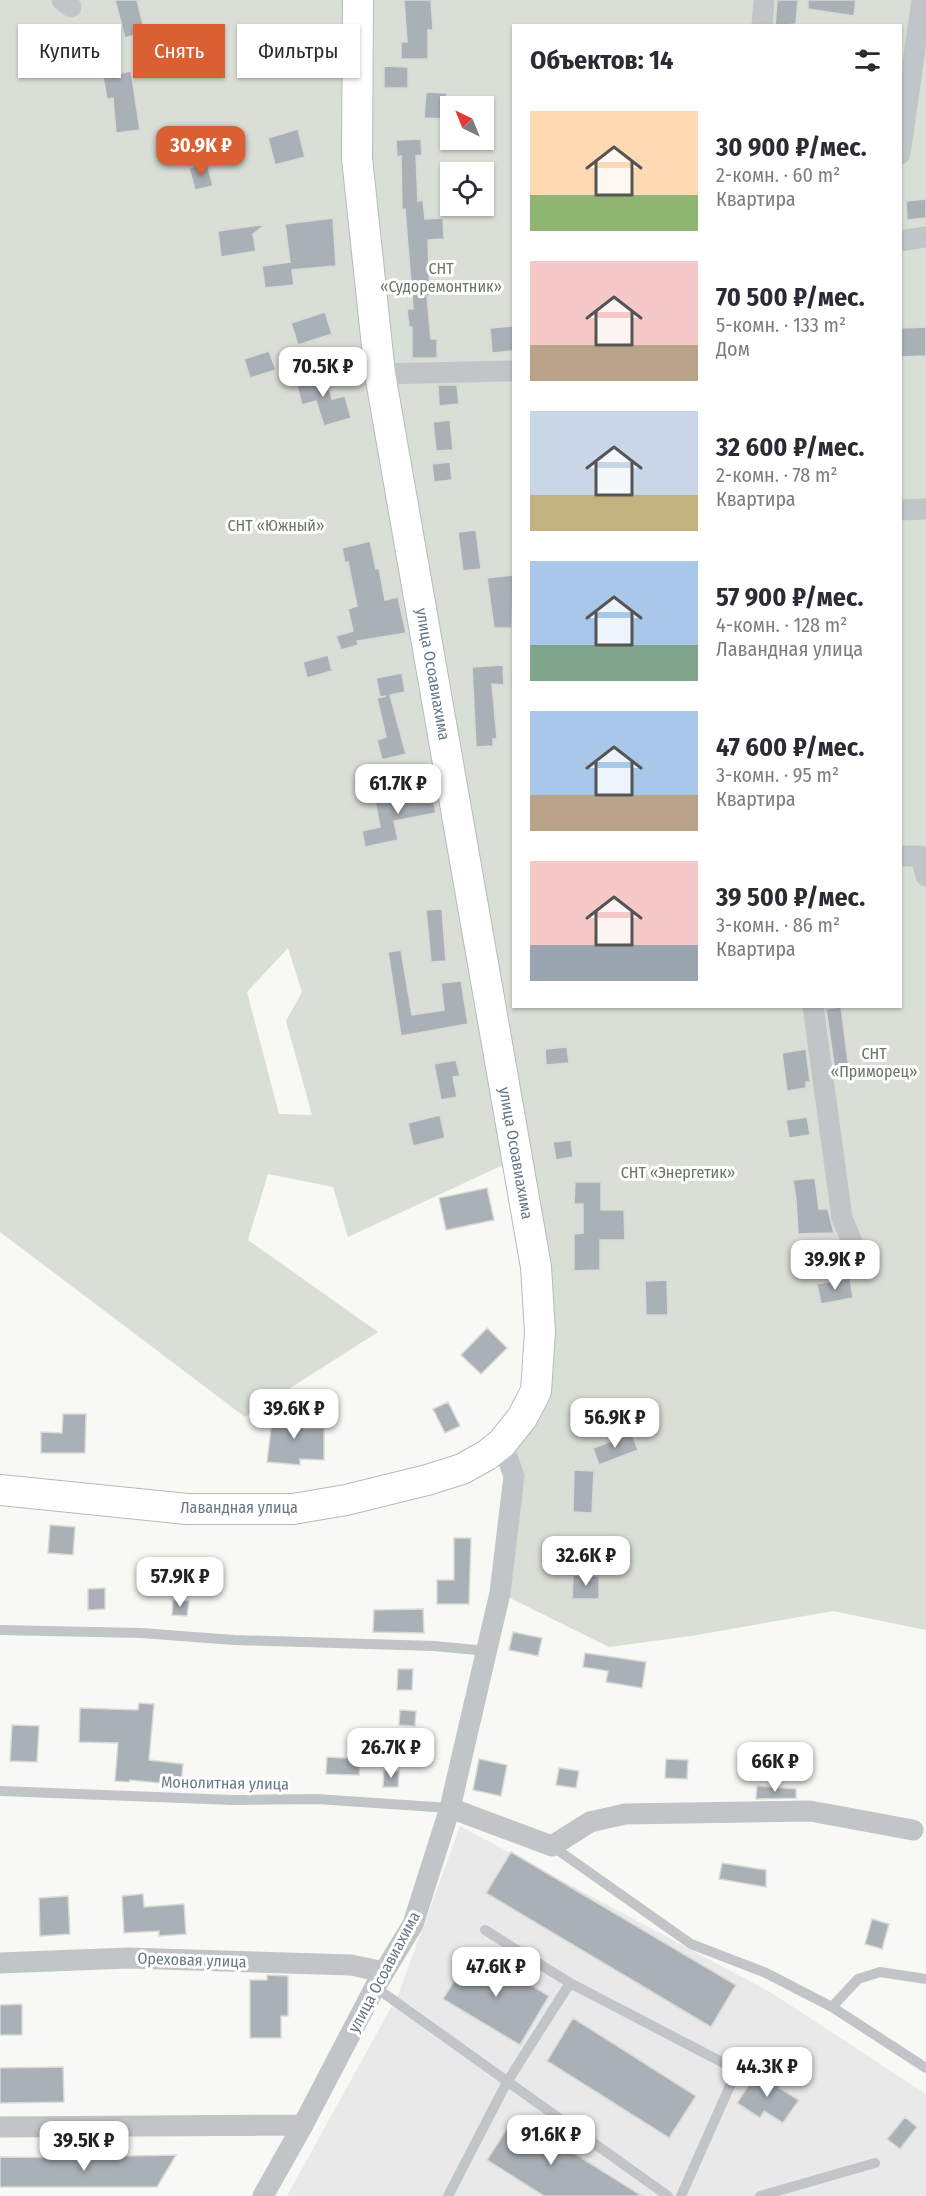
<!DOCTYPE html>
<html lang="ru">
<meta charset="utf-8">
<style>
body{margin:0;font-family:"Fira Sans Condensed",sans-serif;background:#f2f2f3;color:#2b2b33;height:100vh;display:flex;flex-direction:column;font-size:22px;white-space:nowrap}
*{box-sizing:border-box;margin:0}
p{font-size:20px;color:#7c7c81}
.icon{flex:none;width:33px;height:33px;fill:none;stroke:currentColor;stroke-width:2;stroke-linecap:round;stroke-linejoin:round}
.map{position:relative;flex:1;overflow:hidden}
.details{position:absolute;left:512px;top:24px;width:390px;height:984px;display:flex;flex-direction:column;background:#fff;border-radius:0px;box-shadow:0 2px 4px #0004}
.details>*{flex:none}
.banner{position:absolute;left:18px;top:24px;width:404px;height:54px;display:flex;gap:12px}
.needle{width:39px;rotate:317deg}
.tools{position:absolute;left:440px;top:96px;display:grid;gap:12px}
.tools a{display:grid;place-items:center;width:54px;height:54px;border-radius:0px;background:#fff;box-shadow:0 2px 4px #0004;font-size:30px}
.price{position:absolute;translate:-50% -51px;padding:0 14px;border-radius:12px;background:#fff;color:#222;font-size:20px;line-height:39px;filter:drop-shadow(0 2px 3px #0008)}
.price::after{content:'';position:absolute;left:50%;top:36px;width:18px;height:14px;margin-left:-9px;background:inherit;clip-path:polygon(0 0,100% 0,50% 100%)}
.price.selected{background:#da5f32;color:#fff}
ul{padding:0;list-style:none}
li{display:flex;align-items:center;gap:18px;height:150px;padding:0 18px}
li span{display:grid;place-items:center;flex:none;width:168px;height:120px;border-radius:0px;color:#555}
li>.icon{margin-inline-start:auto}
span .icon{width:72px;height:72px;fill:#fffc;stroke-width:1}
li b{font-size:26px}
h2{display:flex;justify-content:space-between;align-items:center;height:72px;padding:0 18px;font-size:26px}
.pill{padding:0 21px;border-radius:0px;background:#fff;box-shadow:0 2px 4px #0004;font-size:21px;line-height:54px}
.pill.selected{background:#da5f32;color:#fff}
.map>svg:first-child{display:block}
</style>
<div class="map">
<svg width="926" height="2196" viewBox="0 0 926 2196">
<rect width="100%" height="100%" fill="#f8f8f5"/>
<path fill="#e8e9e8" d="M 460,1826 L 770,1992 L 926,2094 L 926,2196 L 287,2196 L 399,1993 Z"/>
<path fill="#d9ded6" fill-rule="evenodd" d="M 0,0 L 926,0 L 926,1630 L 833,1611 L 691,1636 L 609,1647 L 500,1593 L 514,1476 L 502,1443 L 536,1391 L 516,1159 L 348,1237 L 333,1187 L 268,1174 L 248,1240 L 378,1332 L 245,1417 L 0,1232 ZM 513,26 L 900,26 L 900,1006 L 513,1006 ZM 450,106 L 483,106 L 483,140 L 450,140 ZM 450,172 L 483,172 L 483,206 L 450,206 ZM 288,948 L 302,992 L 286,1021 L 312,1115 L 279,1114 L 247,992 Z"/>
<path fill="#aab1b6" stroke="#d9d9d7" stroke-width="1.5" d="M 115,0 L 137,0 L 145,32 L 125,38 Z
M 404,0 L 431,0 L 433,30 L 428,30 L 428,59 L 401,59 L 401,42 L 407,42 Z
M 777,0 L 798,0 L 796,24 L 775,26 Z
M 808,0 L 856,0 L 854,16 L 808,9 Z
M 384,66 L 408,67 L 408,88 L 384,88 Z
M 131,71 L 140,130 L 116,133 L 113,98 L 107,99 L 103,77 Z
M 426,92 L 447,93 L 446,119 L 424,118 Z
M 298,129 L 305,157 L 275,165 L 268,138 Z
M 421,139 L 422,155 L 416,156 L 418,201 L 423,200 L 425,219 L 443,218 L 444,239 L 428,240 L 430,296 L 427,296 L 431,339 L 437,339 L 437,358 L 412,358 L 412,327 L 409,327 L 407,309 L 413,309 L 405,209 L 402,210 L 401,156 L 397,157 L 396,140 Z
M 207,163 L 213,186 L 195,190 L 189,168 Z
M 926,199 L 926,218 L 907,220 L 906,201 Z
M 333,218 L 336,266 L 292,270 L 294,285 L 265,288 L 262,266 L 290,262 L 285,224 Z
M 266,224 L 253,234 L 256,251 L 221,257 L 218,231 Z
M 325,312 L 332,334 L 298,345 L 291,323 Z
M 513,326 L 513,351 L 492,353 L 490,328 Z
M 926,327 L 926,356 L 900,357 L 900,328 Z
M 269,351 L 276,370 L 250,378 L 244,359 Z
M 325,371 L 332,399 L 345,396 L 351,418 L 324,426 L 316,401 L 302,405 L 295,379 Z
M 438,385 L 457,385 L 459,404 L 439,406 Z
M 450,420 L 453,450 L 436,451 L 433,422 Z
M 450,462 L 452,480 L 434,482 L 432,464 Z
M 476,530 L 481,569 L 463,571 L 458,532 Z
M 370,541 L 376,569 L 379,568 L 385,600 L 398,597 L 406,633 L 357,641 L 358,645 L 341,650 L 336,636 L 353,631 L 348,609 L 357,606 L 348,562 L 345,563 L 342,548 Z
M 513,575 L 512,628 L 494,628 L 487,578 Z
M 328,655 L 332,671 L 307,678 L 303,662 Z
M 503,665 L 504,685 L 492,684 L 497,739 L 493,739 L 493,746 L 476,747 L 472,667 Z
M 402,673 L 405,692 L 390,695 L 406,754 L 382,760 L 377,740 L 386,737 L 377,698 L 386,696 L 380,697 L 376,678 Z
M 431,788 L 436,813 L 394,821 L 398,840 L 365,847 L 362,831 L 380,827 L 375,801 Z
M 442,909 L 446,961 L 431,962 L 426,910 Z
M 401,950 L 412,1015 L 444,1010 L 441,983 L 461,981 L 468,1024 L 401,1036 L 388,952 Z
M 841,1007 L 850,1076 L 836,1078 L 826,1009 Z
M 567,1047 L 569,1063 L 546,1065 L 545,1049 Z
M 806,1049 L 810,1082 L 806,1082 L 806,1088 L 787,1091 L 782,1053 Z
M 456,1060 L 460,1076 L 453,1077 L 457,1097 L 441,1100 L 434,1064 Z
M 440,1115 L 445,1138 L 413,1146 L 408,1123 Z
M 807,1117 L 810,1135 L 789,1138 L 786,1120 Z
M 571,1140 L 573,1157 L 556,1160 L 553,1142 Z
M 815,1178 L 819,1209 L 828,1209 L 834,1233 L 798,1234 L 796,1199 L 793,1180 Z
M 575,1182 L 601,1182 L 601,1210 L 624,1210 L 625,1240 L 600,1240 L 600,1270 L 574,1271 L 574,1234 L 583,1233 L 583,1204 L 574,1204 Z
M 487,1188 L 494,1220 L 446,1230 L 439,1198 Z
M 850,1278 L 853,1298 L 821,1304 L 817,1284 Z
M 667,1280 L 668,1315 L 646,1315 L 645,1281 Z
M 487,1328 L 507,1348 L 481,1374 L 461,1355 Z
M 448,1402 L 460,1426 L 445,1433 L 433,1409 Z
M 273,1412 L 305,1415 L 304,1429 L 324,1428 L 324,1460 L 300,1459 L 300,1465 L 267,1462 Z
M 63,1414 L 86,1414 L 85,1453 L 41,1453 L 41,1432 L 62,1433 Z
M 632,1434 L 638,1450 L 599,1465 L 593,1448 Z
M 574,1470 L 594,1471 L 592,1513 L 573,1512 Z
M 50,1525 L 75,1527 L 73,1555 L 48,1553 Z
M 454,1538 L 471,1538 L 469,1604 L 437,1604 L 437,1580 L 454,1580 Z
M 564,1544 L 581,1544 L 580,1565 L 564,1565 Z
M 573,1575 L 599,1576 L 599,1599 L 572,1599 Z
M 105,1588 L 105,1609 L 88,1610 L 88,1589 Z
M 173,1600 L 189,1601 L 187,1616 L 172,1615 Z
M 423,1609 L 424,1633 L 373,1632 L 374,1610 Z
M 513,1632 L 542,1638 L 538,1656 L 509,1650 Z
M 585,1653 L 646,1662 L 642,1688 L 606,1682 L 608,1671 L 583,1667 Z
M 398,1669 L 413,1669 L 412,1690 L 397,1690 Z
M 139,1703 L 154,1704 L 149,1760 L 183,1764 L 181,1785 L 130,1780 L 129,1782 L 115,1781 L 118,1743 L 79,1742 L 80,1708 L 138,1710 Z
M 400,1710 L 416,1711 L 415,1726 L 399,1725 Z
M 12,1725 L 39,1726 L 37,1762 L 10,1761 Z
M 327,1757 L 360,1759 L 359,1775 L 326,1774 Z
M 479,1759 L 507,1765 L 501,1796 L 473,1790 Z
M 666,1759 L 688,1760 L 687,1779 L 665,1778 Z
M 559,1768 L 579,1771 L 576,1788 L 556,1785 Z
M 384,1770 L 399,1771 L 398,1787 L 383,1787 Z
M 757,1786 L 796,1789 L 796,1798 L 756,1799 Z
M 511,1852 L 736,1985 L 711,2027 L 486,1893 Z
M 722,1863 L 766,1870 L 766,1887 L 719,1879 Z
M 143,1894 L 144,1907 L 184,1904 L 186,1934 L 159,1936 L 159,1931 L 124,1933 L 122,1896 Z
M 68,1896 L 70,1934 L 40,1936 L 39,1898 Z
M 872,1919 L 889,1924 L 882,1949 L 865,1944 Z
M 473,1950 L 549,1996 L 520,2045 L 443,1999 Z
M 267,1975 L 288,1976 L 288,2016 L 281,2016 L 281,2038 L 250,2038 L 250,1980 L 267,1980 Z
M 22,2004 L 22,2035 L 0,2035 L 0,2005 Z
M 573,2018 L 696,2096 L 669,2138 L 547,2061 Z
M 63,2067 L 64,2102 L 0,2103 L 0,2068 Z
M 759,2069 L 782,2084 L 779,2088 L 799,2100 L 783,2123 L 764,2111 L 760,2118 L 737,2103 Z
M 515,2116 L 642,2196 L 544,2196 L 487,2160 Z
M 905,2117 L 917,2127 L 900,2149 L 887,2139 Z
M 176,2155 L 157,2187 L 0,2187 L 0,2157 L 87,2158 L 87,2157 Z"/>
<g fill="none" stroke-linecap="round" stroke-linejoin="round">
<g stroke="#b6babe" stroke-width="32">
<path id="secondary" d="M 0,1490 L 187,1509 L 293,1509 L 346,1500 L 427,1480 L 462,1469 L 487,1455 L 502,1443 L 522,1418 L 536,1391 L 540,1332 L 536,1267 L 380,374 L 357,158 L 358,0"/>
</g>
<path stroke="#c1c5c8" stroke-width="10" d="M 0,1630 L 141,1633 L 234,1640 L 434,1646 L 487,1651
M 0,1791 L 233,1800 L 316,1799 L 450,1808
M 552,1846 L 691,1944 L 766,1973 L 832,2007 L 926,2068
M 485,1930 L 570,1983 L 737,2070 L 681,2196
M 375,1987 L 668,2196
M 832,2007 L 858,1979 L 880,1972 L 926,1979
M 448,2196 L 507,2082 L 570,1983
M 760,2196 L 875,2163"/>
<path stroke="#c1c5c8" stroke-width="21" d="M 62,0 L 71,7
M 762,26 L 764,0
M 900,154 L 922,0
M 900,241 L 926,237
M 380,374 L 513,371
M 900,510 L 926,509
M 900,856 L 921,856 L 926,876
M 813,1006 L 842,1218 L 863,1268
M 450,1808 L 552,1846 L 590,1822 L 625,1814 L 810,1811 L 913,1830
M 0,1963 L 128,1958 L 351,1965 L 384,1972
M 0,2127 L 303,2125
M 263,2196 L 303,2125 L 375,1987 L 413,1924 L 450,1808 L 500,1593 L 514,1476 L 502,1443"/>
<use href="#secondary" stroke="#fff" stroke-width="30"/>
</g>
<g text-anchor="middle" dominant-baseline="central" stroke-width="6" stroke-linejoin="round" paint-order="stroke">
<g font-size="16" fill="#667763" stroke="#fff">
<text x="441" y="268">СНТ<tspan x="441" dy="18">«Судоремонтник»</tspan></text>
<text x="276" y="525">СНТ «Южный»</text>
<text x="874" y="1053">СНТ<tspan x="874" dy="18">«Приморец»</tspan></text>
<text x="678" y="1172">СНТ «Энергетик»</text>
</g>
<g font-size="16" fill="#687784" stroke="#fff">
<text transform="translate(433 674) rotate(80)">улица Осоавиахима</text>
<text transform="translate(516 1153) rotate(80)">улица Осоавиахима</text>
<text x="239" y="1507">Лавандная улица</text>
<text transform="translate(225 1783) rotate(1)">Монолитная улица</text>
<text transform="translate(192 1960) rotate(2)">Ореховая улица</text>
<text transform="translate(384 1972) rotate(-62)">улица Осоавиахима</text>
</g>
</g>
</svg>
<div class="tools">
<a><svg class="needle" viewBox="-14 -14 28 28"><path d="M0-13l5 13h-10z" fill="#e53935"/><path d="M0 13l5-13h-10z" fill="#7c7c81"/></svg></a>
<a><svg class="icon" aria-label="locate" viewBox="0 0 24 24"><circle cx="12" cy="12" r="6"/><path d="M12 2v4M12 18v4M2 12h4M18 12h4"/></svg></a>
</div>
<b class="price selected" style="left:201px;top:177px">30.9K ₽</b>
<b class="price" style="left:323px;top:398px">70.5K ₽</b>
<b class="price" style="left:398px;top:815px">61.7K ₽</b>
<b class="price" style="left:835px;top:1291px">39.9K ₽</b>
<b class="price" style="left:294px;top:1440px">39.6K ₽</b>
<b class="price" style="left:615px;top:1449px">56.9K ₽</b>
<b class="price" style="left:586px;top:1587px">32.6K ₽</b>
<b class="price" style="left:180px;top:1608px">57.9K ₽</b>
<b class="price" style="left:391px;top:1779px">26.7K ₽</b>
<b class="price" style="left:775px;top:1793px">66K ₽</b>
<b class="price" style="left:496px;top:1998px">47.6K ₽</b>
<b class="price" style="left:767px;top:2098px">44.3K ₽</b>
<b class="price" style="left:551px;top:2166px">91.6K ₽</b>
<b class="price" style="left:84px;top:2172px">39.5K ₽</b>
<div class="banner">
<a class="pill">Купить</a>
<a class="pill selected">Снять</a>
<a class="pill">Фильтры</a>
</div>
<section class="details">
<h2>Объектов: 14<svg class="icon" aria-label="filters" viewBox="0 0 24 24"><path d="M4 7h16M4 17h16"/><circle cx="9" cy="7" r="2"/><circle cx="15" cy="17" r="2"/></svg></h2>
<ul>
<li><span style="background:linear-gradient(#ffd9b3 70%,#8fb573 0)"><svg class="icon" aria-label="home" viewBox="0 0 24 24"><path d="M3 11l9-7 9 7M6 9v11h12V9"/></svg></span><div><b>30 900 ₽/мес.</b><p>2-комн. · 60 m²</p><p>Квартира</p></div></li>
<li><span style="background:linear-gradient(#f6c9c9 70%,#b9a48a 0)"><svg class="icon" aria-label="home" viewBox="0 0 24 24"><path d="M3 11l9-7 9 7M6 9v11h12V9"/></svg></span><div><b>70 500 ₽/мес.</b><p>5-комн. · 133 m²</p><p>Дом</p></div></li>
<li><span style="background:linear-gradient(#c9d6e8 70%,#c2b280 0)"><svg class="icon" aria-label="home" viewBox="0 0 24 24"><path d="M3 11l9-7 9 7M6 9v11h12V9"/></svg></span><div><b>32 600 ₽/мес.</b><p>2-комн. · 78 m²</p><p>Квартира</p></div></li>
<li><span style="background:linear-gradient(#a9c7e8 70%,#7fa58c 0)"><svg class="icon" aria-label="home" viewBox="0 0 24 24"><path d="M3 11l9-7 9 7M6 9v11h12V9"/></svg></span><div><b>57 900 ₽/мес.</b><p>4-комн. · 128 m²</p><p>Лавандная улица</p></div></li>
<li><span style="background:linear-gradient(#a9c7e8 70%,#b9a48a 0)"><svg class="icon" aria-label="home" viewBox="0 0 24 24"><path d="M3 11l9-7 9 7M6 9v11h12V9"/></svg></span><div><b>47 600 ₽/мес.</b><p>3-комн. · 95 m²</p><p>Квартира</p></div></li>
<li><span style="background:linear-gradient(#f6c9c9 70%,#9aa5b1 0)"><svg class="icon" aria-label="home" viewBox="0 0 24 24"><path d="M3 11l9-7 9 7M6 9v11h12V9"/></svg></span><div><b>39 500 ₽/мес.</b><p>3-комн. · 86 m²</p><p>Квартира</p></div></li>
</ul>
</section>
</div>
